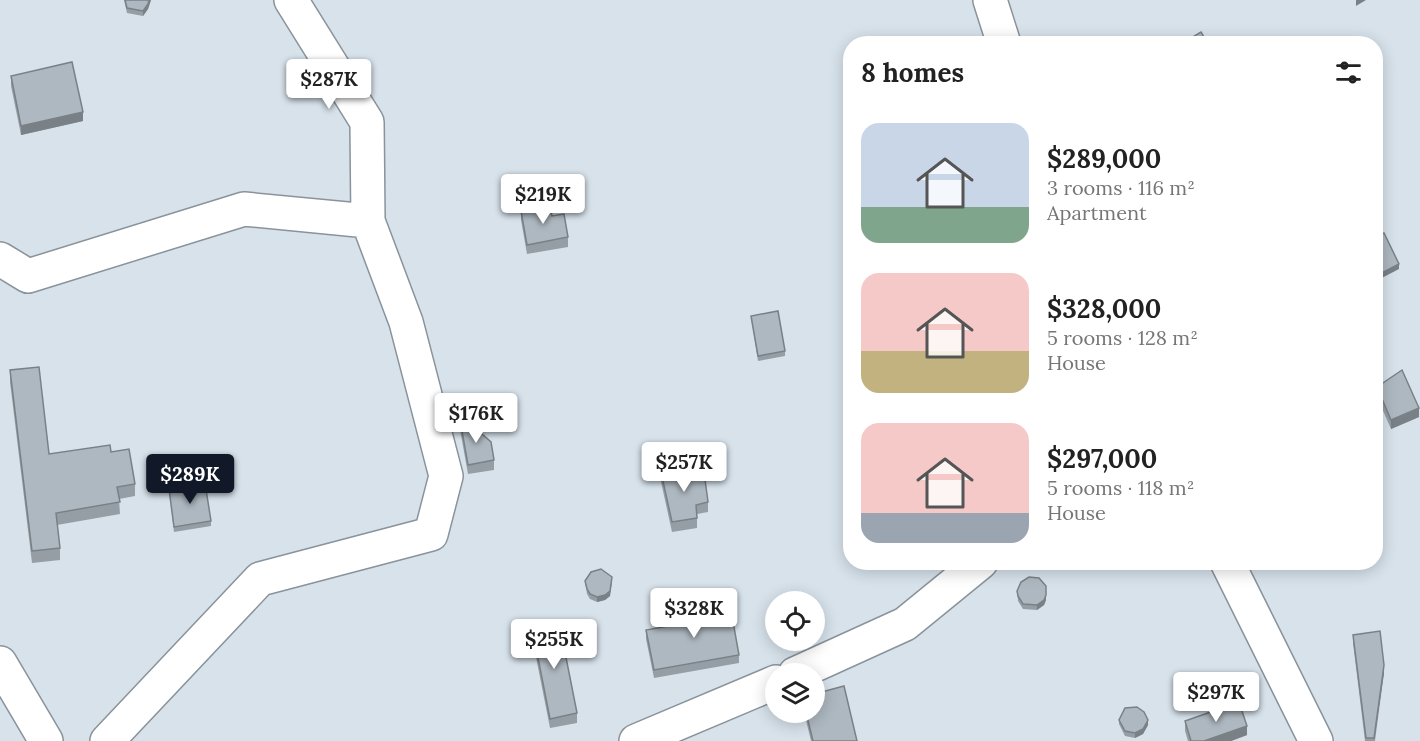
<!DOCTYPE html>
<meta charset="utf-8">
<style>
body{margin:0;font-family:Lora,serif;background:#f2f2f2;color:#222;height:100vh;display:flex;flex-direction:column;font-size:22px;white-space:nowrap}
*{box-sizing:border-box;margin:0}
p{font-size:20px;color:#767676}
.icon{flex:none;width:33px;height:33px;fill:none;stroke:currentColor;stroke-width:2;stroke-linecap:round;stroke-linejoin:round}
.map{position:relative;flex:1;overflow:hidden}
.panel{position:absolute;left:843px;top:36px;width:540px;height:534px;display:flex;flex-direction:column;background:#fff;border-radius:24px;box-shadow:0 3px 15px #0003}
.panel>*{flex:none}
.controls{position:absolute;left:765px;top:591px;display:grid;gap:12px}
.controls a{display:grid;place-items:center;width:60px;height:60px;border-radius:50%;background:#fff;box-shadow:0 3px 15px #0003;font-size:30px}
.price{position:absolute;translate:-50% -51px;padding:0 14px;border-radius:6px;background:#fff;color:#222;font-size:20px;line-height:39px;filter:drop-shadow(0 2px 3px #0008)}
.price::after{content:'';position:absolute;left:50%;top:36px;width:18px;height:14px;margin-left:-9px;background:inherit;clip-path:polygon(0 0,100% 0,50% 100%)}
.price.current{background:#111827;color:#fff}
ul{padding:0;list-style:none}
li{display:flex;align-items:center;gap:18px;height:150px;padding:0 18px}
li span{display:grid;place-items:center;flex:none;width:168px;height:120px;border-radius:18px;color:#555}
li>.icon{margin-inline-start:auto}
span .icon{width:72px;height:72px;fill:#fffc;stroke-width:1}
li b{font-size:26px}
h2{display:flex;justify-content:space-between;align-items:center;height:72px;padding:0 18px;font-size:26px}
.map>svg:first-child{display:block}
</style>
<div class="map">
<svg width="1420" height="741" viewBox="0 0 1420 741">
<rect width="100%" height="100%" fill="#d7e2eb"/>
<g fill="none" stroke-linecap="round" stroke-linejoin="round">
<g stroke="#89939b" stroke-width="36">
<path id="minor" d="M 291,0 L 367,122 L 368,221
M 990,0 L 1004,44
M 0,259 L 28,276 L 244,209 L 368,221 L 406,322 L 446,476 L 431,534 L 260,579 L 107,741
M 1227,562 L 1316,741
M 0,663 L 46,741
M 795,674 L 905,624 L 981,562
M 636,741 L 776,682"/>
</g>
<use href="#minor" stroke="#fff" stroke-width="33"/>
</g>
<path fill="#969ea5" d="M 124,0 L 151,0 L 148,9 L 143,16 L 127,13 Z
M 11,76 L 83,121 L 21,135 L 11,86 Z
M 521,211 L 552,216 L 568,237 L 568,247 L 527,254 L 521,220 Z
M 751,316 L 785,351 L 785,356 L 758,361 Z
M 10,370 L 49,454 L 111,452 L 135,484 L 135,496 L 119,499 L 120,514 L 57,525 L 60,548 L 60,560 L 32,563 L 10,382 Z
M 1377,387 L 1419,417 L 1391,429 L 1377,397 Z
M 459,414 L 494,460 L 494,470 L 468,474 L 459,424 Z
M 661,472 L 693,474 L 708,502 L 708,512 L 697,514 L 697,528 L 672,532 L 661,482 Z
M 169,489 L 211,521 L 211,526 L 174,532 Z
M 585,581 L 612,582 L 610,596 L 605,600 L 597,602 L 590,599 L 587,594 Z
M 1017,591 L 1046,600 L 1044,605 L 1037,610 L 1023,609 L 1018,601 Z
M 683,613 L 729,616 L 739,655 L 739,663 L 654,678 L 646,639 L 646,630 L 684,623 Z
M 532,627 L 577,713 L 577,723 L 550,728 L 532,637 Z
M 1353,635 L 1384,673 L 1375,741 L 1365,741 L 1353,643 Z
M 804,712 L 814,712 L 857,741 L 811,741 Z
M 1119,720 L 1148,725 L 1143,734 L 1135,738 L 1125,736 L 1119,724 Z
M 1185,721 L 1247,735 L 1231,741 L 1188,741 L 1185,731 Z"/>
<path fill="#7a8186" d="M 149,0 L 151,0 L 148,9 L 143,16 L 143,11 Z
M 1356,0 L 1366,0 L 1356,6 Z
M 83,112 L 83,121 L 21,135 L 21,126 Z
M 1399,264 L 1399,269 L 1376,281 L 1376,276 Z
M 1419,408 L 1419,417 L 1391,429 L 1391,420 Z
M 612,577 L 610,596 L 605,600 L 597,602 L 597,597 Z
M 1046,595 L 1046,600 L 1044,605 L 1037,610 L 1037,605 Z
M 1384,665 L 1384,673 L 1374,741 L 1374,738 Z
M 1148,720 L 1148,725 L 1143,734 L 1135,738 L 1135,733 Z
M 1247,726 L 1247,735 L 1231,741 L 1204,741 Z"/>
<path fill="#aeb8c0" stroke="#7a8186" stroke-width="1.5" d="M 125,0 L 149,0 L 148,4 L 143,11 L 127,8 Z
M 1201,32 L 1208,44 L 1181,44 Z
M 72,62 L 83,112 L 21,126 L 11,76 Z
M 550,205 L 552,216 L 564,214 L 568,237 L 527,245 L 521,211 Z
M 1384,233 L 1399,264 L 1376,276 L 1376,237 Z
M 778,311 L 785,351 L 758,356 L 751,316 Z
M 39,367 L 49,454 L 110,445 L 111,452 L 129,449 L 135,484 L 117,487 L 120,502 L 56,513 L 60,548 L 32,551 L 10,370 Z
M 1402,370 L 1419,408 L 1391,420 L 1377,387 Z
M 459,414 L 491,442 L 494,460 L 468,465 Z
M 692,467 L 693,474 L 704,472 L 708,502 L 696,505 L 697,518 L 672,522 L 661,472 Z
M 205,483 L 211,521 L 174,527 L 169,489 Z
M 601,569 L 612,577 L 610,591 L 605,595 L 597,597 L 590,594 L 587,589 L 585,581 L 591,572 Z
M 1029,577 L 1039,578 L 1046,586 L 1046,595 L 1044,600 L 1037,605 L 1023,604 L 1018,596 L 1017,591 L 1021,582 Z
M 728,605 L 729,616 L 732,616 L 739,655 L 654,670 L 646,630 L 685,623 L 683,613 Z
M 559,622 L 577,713 L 550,719 L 532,627 Z
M 1380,631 L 1384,665 L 1374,738 L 1366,738 L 1353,635 Z
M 844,686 L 857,741 L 813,741 L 806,712 L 814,712 L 814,694 Z
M 1239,702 L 1247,726 L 1204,741 L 1191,741 L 1185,721 Z
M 1137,707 L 1144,712 L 1148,720 L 1143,729 L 1135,733 L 1125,731 L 1119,720 L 1125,708 Z"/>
</svg>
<div class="controls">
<a><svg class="icon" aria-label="locate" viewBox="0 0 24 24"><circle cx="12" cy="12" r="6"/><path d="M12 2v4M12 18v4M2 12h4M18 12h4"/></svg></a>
<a><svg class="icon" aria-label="layers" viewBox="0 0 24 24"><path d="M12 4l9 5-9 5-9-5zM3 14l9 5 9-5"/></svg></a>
</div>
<b class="price" style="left:329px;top:110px">$287K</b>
<b class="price" style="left:543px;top:225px">$219K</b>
<b class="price" style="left:476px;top:444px">$176K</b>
<b class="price" style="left:684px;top:493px">$257K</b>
<b class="price current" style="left:190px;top:505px">$289K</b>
<b class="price" style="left:694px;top:639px">$328K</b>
<b class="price" style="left:554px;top:670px">$255K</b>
<b class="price" style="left:1216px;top:723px">$297K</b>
<section class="panel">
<h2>8 homes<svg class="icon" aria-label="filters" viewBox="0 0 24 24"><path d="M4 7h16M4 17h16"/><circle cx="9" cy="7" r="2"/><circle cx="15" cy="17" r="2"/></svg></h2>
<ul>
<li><span style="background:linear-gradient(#c9d6e8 70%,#7fa58c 0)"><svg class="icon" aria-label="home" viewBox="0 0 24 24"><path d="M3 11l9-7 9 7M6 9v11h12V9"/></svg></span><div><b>$289,000</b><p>3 rooms · 116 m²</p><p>Apartment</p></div></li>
<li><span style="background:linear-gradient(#f6c9c9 65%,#c2b280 0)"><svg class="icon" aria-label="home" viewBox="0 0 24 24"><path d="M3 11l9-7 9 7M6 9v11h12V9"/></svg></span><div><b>$328,000</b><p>5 rooms · 128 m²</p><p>House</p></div></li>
<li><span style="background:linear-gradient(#f6c9c9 75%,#9aa5b1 0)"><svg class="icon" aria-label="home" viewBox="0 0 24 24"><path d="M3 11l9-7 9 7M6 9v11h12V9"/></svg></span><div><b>$297,000</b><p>5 rooms · 118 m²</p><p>House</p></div></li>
</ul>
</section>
</div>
